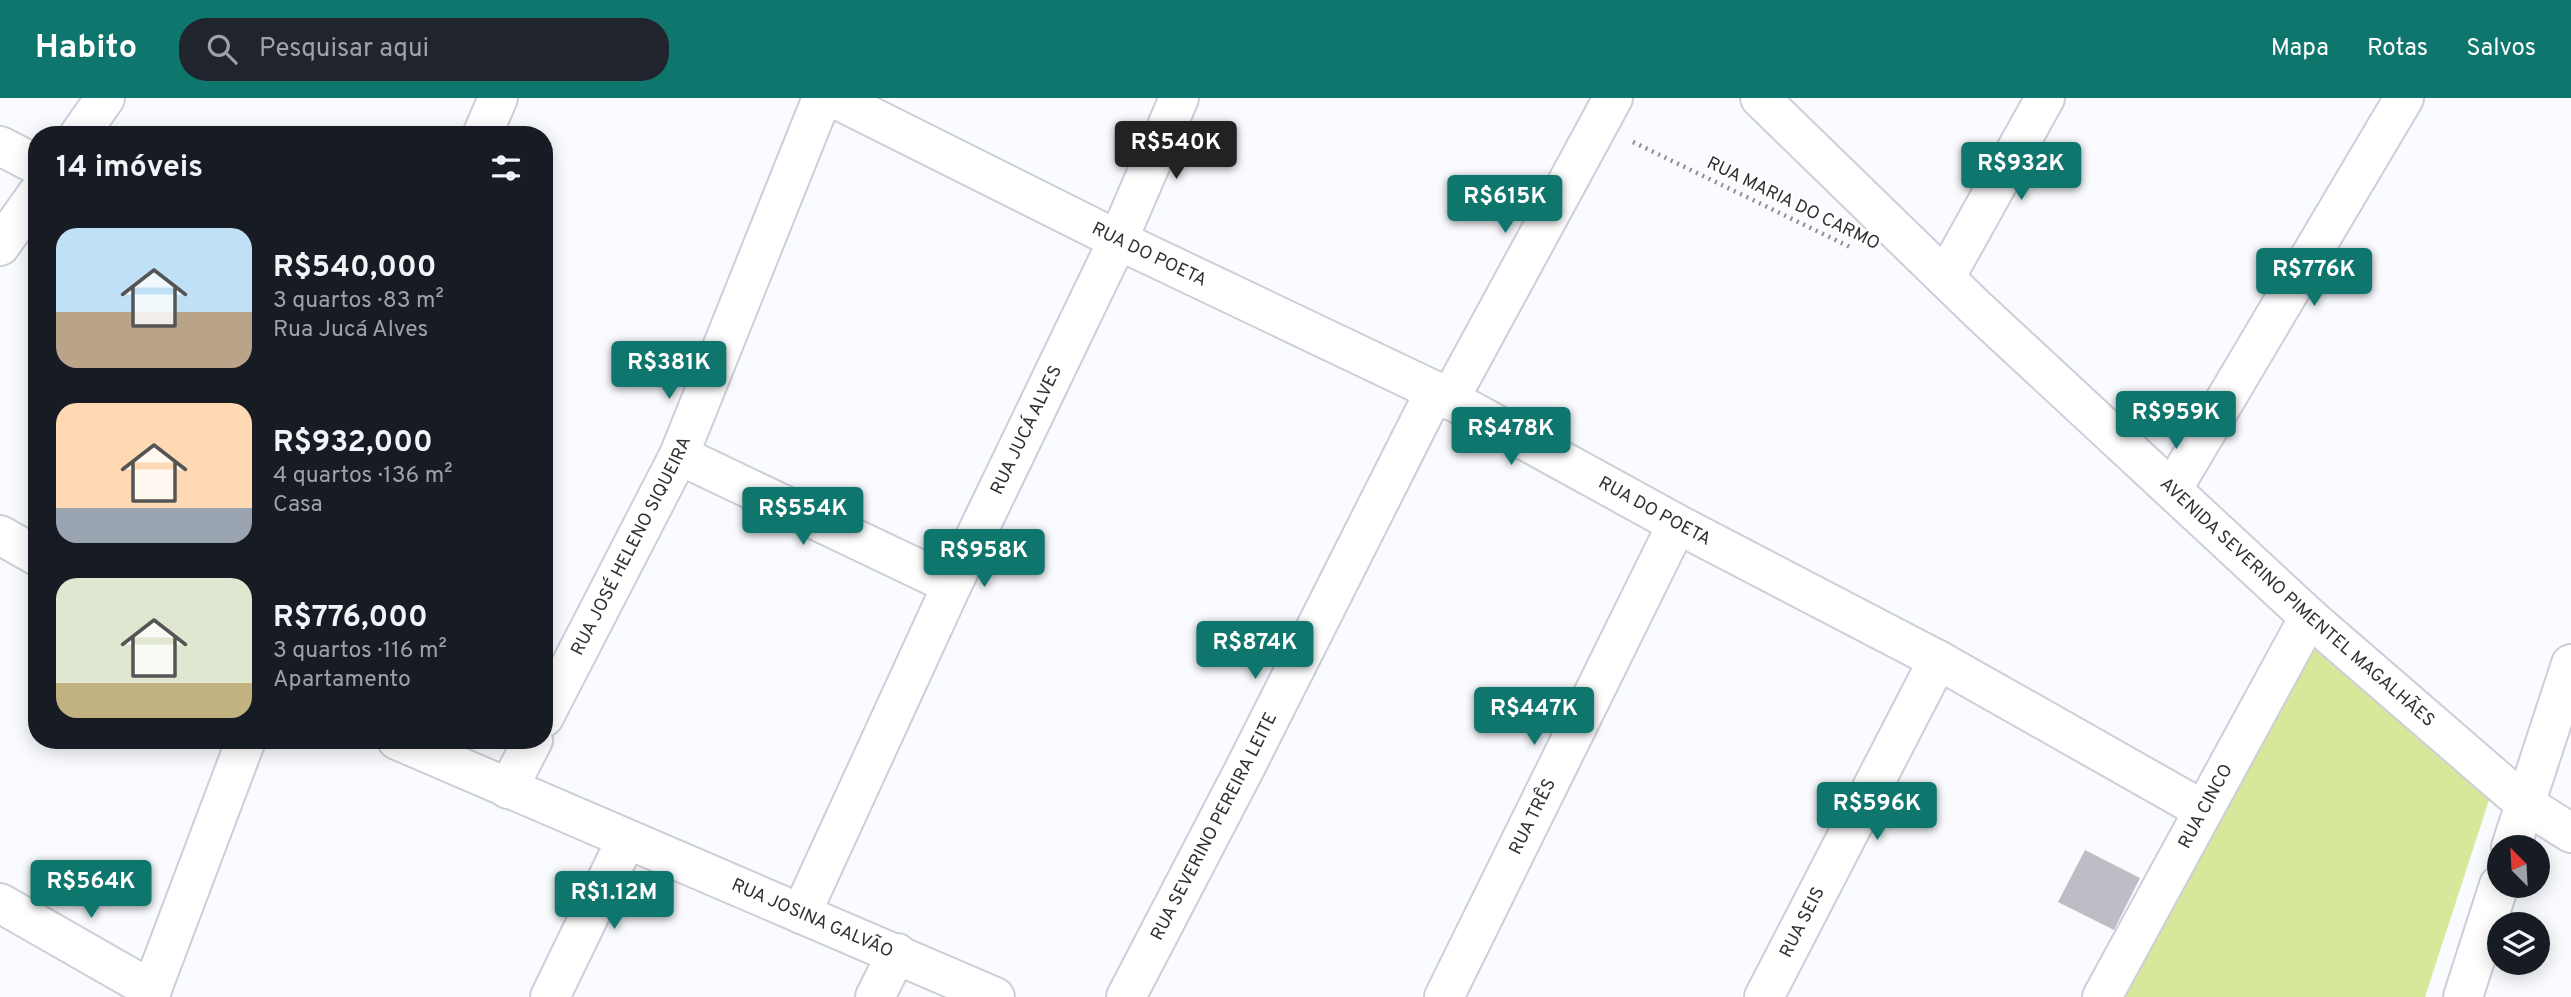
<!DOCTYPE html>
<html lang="pt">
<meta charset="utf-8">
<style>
body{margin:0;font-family:Overpass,sans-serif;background:#20242c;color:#f1f3f6;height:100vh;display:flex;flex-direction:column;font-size:26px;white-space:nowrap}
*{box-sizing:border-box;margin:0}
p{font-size:23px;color:#9ea1a6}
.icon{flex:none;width:38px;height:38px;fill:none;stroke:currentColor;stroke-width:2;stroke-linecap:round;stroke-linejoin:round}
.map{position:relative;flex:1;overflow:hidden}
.panel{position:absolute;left:28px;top:28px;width:525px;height:623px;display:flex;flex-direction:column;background:#171b24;border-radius:28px;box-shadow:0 4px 18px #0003}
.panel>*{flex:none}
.needle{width:46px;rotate:336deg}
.fabs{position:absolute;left:2487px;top:737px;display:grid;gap:14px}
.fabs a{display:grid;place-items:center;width:63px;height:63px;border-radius:50%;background:#171b24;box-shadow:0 4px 18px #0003;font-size:35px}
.price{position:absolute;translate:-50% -60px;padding:0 16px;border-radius:7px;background:#0f766e;color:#fff;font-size:23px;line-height:46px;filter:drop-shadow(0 2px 4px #0008)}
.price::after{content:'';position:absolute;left:50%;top:42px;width:21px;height:16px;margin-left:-10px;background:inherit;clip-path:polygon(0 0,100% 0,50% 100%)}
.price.selected{background:#222;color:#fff}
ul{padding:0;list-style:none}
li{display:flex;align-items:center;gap:21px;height:175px;padding:0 28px}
li span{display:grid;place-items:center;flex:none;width:196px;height:140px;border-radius:21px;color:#555}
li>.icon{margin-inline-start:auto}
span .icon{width:84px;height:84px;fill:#fffc;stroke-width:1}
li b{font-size:30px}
h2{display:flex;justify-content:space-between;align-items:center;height:84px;padding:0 28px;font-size:30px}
header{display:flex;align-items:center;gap:42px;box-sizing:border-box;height:98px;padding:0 35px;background:#0f766e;color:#fff}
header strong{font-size:33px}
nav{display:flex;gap:38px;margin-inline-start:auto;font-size:24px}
.search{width:490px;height:63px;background:#20242c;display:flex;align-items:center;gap:18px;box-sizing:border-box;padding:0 24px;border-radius:28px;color:#9ea1a6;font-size:26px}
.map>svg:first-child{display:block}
</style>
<header>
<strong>Habito</strong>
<div class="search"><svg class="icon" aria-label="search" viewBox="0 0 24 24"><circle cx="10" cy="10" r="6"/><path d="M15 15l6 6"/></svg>Pesquisar aqui</div>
<nav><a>Mapa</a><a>Rotas</a><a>Salvos</a></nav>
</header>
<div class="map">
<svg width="2571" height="899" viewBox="0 0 2571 899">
<rect width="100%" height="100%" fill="#f9fbff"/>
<path fill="#d8e89b" d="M 2314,549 L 2489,702 L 2425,899 L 2122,899 Z"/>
<path fill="#bfbcc6" d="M 2085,752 L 2140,780 L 2114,832 L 2058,804 Z"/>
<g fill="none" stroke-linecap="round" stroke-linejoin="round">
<g stroke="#cccfd9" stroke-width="42">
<g id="minor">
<path id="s1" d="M 834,0 L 1118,142 L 1435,293 L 1677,426 L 1938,562 L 2203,712"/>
<path id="s2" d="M 1760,0 L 1976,210 L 2309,519 L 2525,706 L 2571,735"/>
<path d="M 79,37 L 105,0"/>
<path d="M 482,37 L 498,0"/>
<path d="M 0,48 L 37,67"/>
<path d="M 0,148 L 37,96"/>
<path d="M 1945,180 L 2045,0"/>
<path d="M 1449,302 L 1613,0"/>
<path d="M 679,357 L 952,487"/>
<path d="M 2173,390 L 2404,0"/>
<path d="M 0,437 L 37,458"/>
<path id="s3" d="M 544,619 L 679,357 L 822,0"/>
<path id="s4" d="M 397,642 L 995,899"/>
<path d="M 508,691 L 533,642"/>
<path d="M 2511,749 L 2571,566"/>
<path d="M 0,805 L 152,892"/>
<path id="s5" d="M 801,816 L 952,487 L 1118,142 L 1179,0"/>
<path d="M 149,899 L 246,642"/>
<path d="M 550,899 L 626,742"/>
<path d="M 875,899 L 897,855"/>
<path id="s6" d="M 1126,899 L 1245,670 L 1435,293"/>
<path id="s7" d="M 1444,899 L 1677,426"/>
<path id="s8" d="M 1764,899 L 1938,562"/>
<path id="s9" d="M 2102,899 L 2309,519"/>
<path d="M 2463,899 L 2499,787"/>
</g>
</g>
<path stroke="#8d8f93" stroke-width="4.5" stroke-dasharray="2 5" stroke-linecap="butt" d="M 1633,44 L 1852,150"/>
<use href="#minor" stroke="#fff" stroke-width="38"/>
</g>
<g text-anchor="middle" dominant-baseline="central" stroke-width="5" stroke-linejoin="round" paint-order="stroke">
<g font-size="18" fill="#2f3135" stroke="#fff">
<text transform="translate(1793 106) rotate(26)">RUA MARIA DO CARMO</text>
<text stroke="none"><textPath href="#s1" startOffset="352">RUA DO POETA</textPath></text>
<text stroke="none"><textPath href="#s5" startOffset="534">RUA JUCÁ ALVES</textPath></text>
<text stroke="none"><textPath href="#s1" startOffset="919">RUA DO POETA</textPath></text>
<text stroke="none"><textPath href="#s3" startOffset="192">RUA JOSÉ HELENO SIQUEIRA</textPath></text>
<text stroke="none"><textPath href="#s2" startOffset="737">AVENIDA SEVERINO PIMENTEL MAGALHÃES</textPath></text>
<text stroke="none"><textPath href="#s9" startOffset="217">RUA CINCO</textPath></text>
<text stroke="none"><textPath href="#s7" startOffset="201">RUA TRÊS</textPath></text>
<text stroke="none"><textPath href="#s6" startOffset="192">RUA SEVERINO PEREIRA LEITE</textPath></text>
<text stroke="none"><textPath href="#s4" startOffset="452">RUA JOSINA GALVÃO</textPath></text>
<text stroke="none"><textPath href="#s8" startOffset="84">RUA SEIS</textPath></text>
</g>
</g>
</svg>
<div class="fabs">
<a><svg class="needle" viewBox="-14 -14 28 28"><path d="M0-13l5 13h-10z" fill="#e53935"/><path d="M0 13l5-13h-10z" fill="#9ea1a6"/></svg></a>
<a><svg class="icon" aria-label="layers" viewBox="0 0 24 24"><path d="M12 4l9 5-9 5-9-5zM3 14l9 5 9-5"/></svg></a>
</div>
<b class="price selected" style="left:1176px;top:83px">R$540K</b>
<b class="price" style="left:2021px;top:104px">R$932K</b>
<b class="price" style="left:1505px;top:137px">R$615K</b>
<b class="price" style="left:2314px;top:210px">R$776K</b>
<b class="price" style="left:669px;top:303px">R$381K</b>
<b class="price" style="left:2176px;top:353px">R$959K</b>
<b class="price" style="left:1511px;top:369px">R$478K</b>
<b class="price" style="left:803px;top:449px">R$554K</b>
<b class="price" style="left:984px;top:491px">R$958K</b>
<b class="price" style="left:1255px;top:583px">R$874K</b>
<b class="price" style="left:1534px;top:649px">R$447K</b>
<b class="price" style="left:1877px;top:744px">R$596K</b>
<b class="price" style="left:91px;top:822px">R$564K</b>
<b class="price" style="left:614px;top:833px">R$1.12M</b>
<section class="panel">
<h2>14 imóveis<svg class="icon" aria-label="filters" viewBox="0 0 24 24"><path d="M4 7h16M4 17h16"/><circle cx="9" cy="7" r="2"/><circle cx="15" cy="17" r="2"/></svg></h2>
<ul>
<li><span style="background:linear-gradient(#bfe0f5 60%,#b9a48a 0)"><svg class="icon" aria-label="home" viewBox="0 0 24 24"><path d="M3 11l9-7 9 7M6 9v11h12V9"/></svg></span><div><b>R$540,000</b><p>3 quartos · 83 m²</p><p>Rua Jucá Alves</p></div></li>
<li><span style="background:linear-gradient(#ffd9b3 75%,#9aa5b1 0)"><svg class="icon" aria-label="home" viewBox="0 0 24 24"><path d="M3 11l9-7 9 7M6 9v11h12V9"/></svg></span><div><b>R$932,000</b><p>4 quartos · 136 m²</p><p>Casa</p></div></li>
<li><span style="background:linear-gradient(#dfe7d0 75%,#c2b280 0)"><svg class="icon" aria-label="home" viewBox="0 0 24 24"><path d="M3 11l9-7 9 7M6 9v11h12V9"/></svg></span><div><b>R$776,000</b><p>3 quartos · 116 m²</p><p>Apartamento</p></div></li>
</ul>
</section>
</div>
